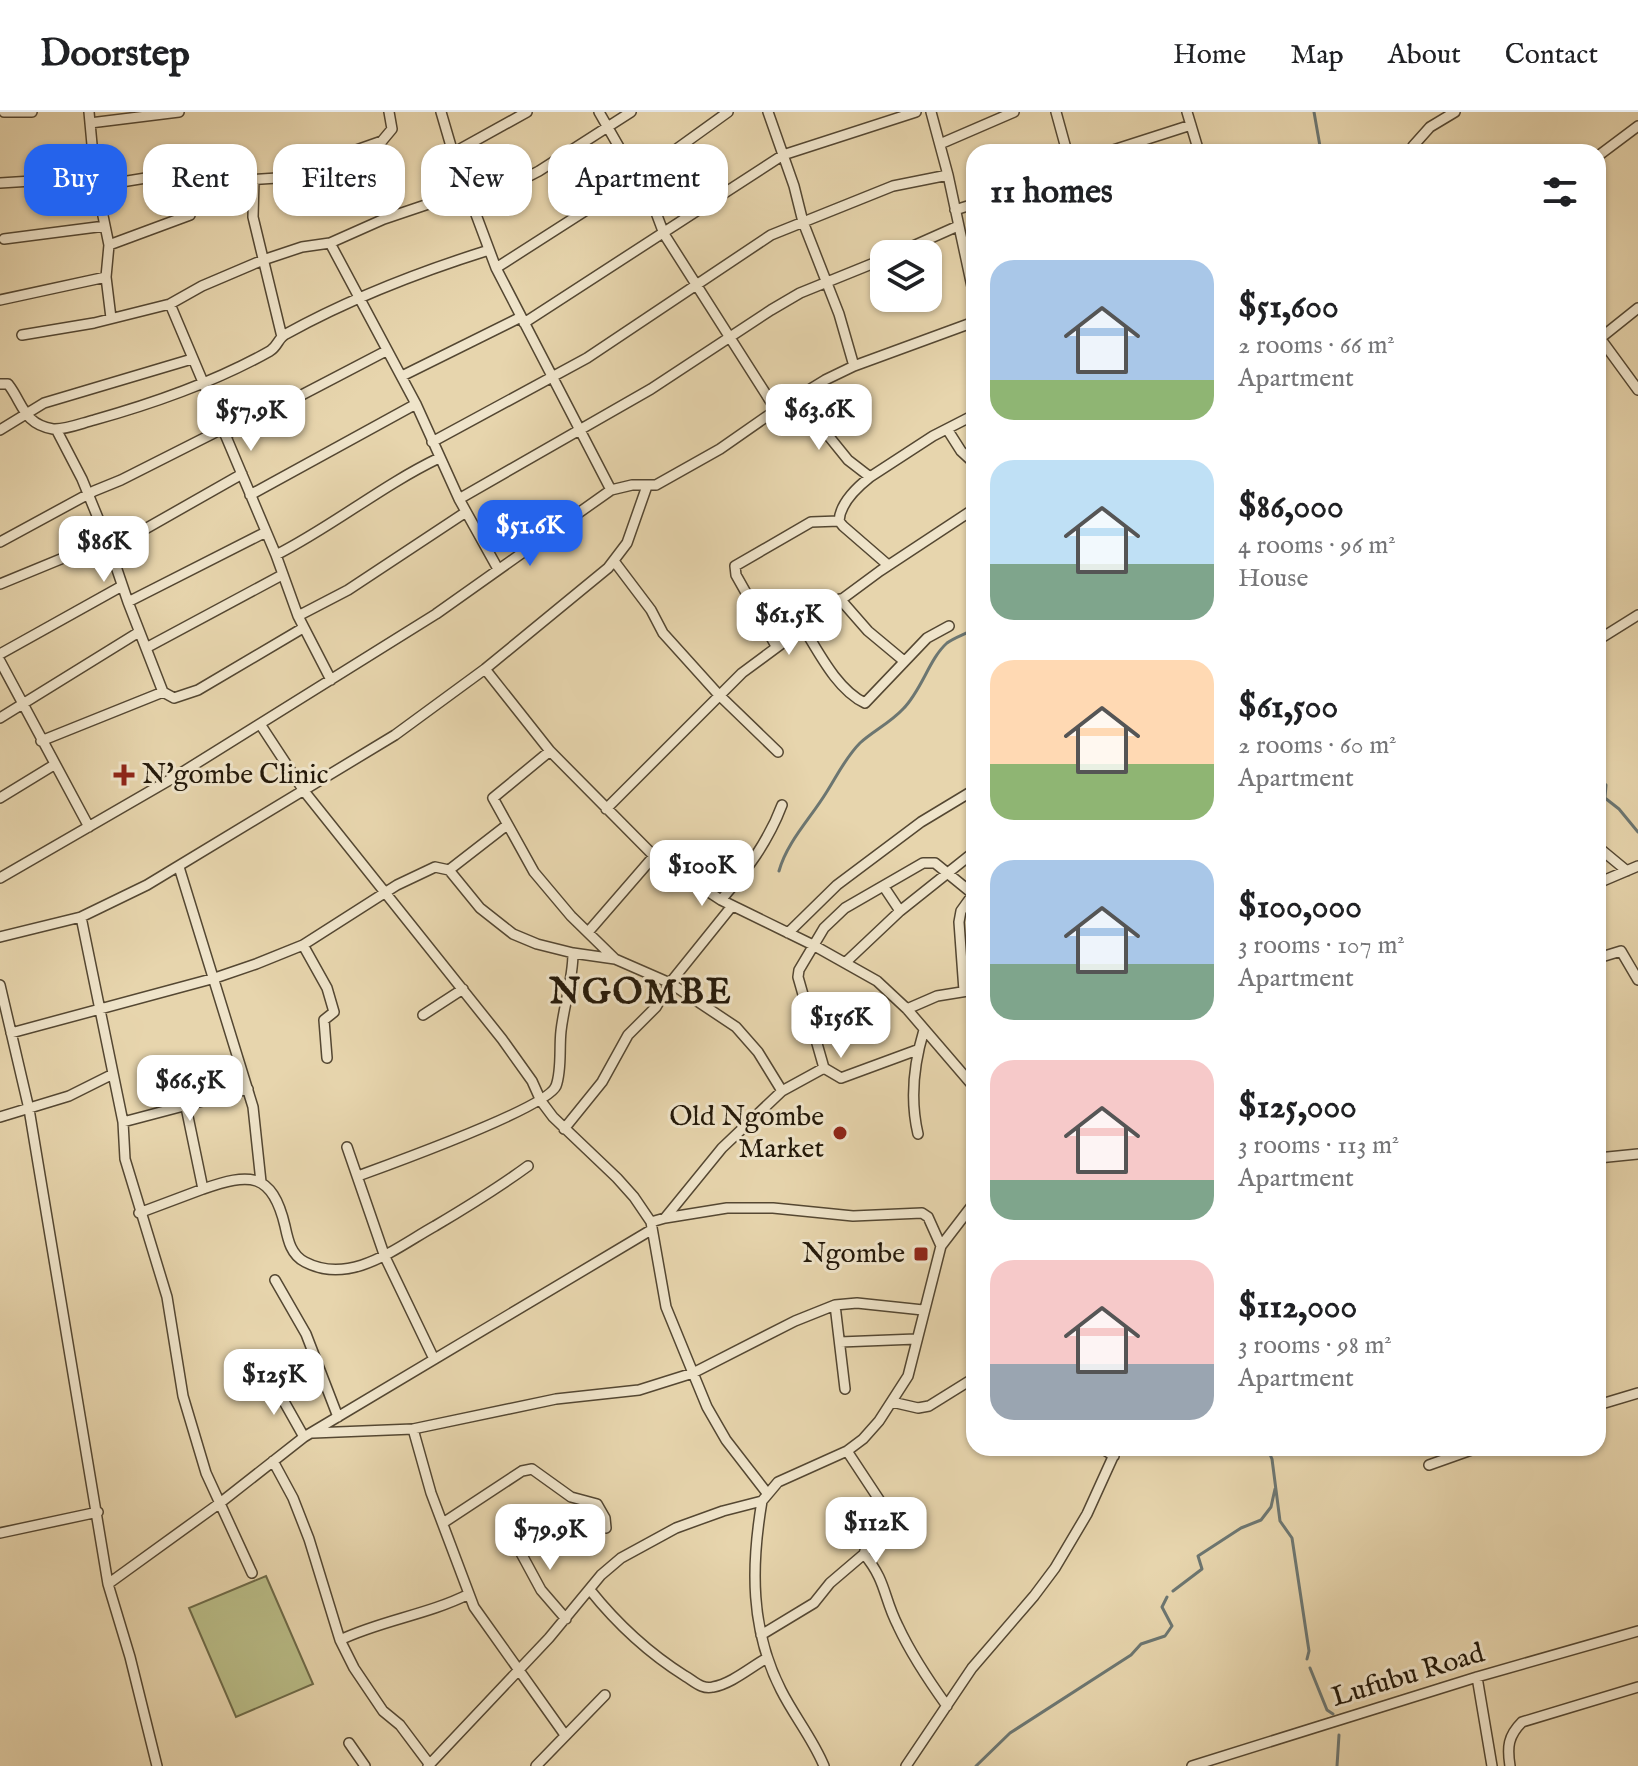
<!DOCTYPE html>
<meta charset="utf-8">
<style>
body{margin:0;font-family:"IM FELL English",serif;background:#f2f2f2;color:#202124;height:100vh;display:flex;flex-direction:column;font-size:30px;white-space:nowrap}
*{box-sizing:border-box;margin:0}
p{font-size:26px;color:#757577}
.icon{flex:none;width:44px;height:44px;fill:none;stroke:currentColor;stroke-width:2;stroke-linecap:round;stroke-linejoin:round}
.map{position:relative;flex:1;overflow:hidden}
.drawer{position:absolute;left:966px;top:32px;width:640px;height:1312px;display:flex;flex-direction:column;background:#fff;border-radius:24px;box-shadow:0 2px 6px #0004}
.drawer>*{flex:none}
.top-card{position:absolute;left:24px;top:32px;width:760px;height:72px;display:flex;gap:16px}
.buttons{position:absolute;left:870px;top:128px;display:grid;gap:16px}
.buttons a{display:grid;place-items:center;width:72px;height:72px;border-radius:16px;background:#fff;box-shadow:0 2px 6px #0004;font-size:40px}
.price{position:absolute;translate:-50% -68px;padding:0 18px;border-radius:16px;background:#fff;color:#222;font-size:26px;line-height:52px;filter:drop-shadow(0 2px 4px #0008)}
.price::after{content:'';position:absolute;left:50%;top:48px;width:24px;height:18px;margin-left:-12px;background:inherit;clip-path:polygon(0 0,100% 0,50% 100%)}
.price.active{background:#2563eb;color:#fff}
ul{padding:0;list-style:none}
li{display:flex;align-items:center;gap:24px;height:200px;padding:0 24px}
li span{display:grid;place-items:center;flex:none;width:224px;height:160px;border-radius:24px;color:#555}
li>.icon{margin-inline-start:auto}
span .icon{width:96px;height:96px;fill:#fffc;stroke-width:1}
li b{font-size:34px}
h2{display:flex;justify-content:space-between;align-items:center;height:96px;padding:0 24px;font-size:34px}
.tag{padding:0 28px;border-radius:24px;background:#fff;box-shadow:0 2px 6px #0004;font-size:28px;line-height:72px}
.tag.active{background:#2563eb;color:#fff}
header{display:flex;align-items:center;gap:48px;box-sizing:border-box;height:112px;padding:0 40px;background:#fff;border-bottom:2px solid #e0e0e0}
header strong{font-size:38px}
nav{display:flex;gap:44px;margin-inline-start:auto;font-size:28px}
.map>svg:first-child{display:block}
</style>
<header>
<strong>Doorstep</strong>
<nav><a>Home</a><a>Map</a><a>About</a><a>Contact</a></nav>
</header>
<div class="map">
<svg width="1638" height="1654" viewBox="0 0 1638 1654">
<rect width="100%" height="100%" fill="#e7d5ad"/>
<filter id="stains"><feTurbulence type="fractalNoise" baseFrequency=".0025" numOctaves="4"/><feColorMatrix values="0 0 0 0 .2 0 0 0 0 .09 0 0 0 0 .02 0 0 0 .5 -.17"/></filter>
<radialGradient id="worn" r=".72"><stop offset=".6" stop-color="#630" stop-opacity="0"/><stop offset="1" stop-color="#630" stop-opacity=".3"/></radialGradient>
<path fill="#b9bc87" stroke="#6e6a48" stroke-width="2" d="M 266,1464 L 313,1572 L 236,1605 L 189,1496 Z"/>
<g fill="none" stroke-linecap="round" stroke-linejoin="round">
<path stroke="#6c7671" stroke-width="3" d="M 1314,0 L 1321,40
M 1598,665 L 1606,673 L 1605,686 L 1619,697 L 1638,720
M 779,759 C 787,730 810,707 826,681 C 837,664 845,646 860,631 C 873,619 890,611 903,597 C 922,578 929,547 947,531 C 955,525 966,522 974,517
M 1267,1336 L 1272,1347 L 1280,1409 L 1292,1426 L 1309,1539 L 1307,1547
M 1173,1479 L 1202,1457 L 1198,1444 L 1241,1416 L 1261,1408 L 1271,1395 L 1275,1377
M 1310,1556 L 1327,1598 L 1333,1602
M 976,1654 L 1010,1621 L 1131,1543 L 1141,1532 L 1165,1524 L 1172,1514 L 1162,1495 L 1167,1485
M 1337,1654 L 1339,1623"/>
<g stroke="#544732" stroke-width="12">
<path id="minor" d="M 4,0 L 32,0
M 89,0 L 95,65 L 109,133 L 106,165 L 111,206
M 441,0 L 453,41 L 496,156 L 611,378
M 599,0 L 655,98 L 664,122 L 776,298
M 768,0 L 794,74 L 803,110 L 839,202 L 854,254
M 931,0 L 948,63 L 974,184
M 1056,0 L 1067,40
M 1187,0 L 1199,40
M 90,11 L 179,0
M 940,32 L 1014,0
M 1413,34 L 1430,15 L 1455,0
M 1107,40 L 1191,13
M 453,41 L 527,0
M 1598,44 L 1638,14
M 254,67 L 253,105 L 282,225
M 218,70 L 277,66 L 382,29 L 392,17 L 389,0
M 0,71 L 95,65
M 97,74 L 158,64 L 195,63
M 473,93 L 539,59 L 631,0
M 955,98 L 974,92
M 4,127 L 105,114
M 330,131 L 416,292 L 459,387 L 498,457
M 109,133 L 190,103
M 895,142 L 958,114
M 496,156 L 635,67 L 728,0
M 0,188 L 106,165
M 170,192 L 276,443 L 298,504 L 331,568
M 524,211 L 783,43 L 916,0
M 22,223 L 94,211 L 170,192 L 202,174 L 263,148 L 302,135 L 330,131 L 384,107 L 467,79
M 1600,226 L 1638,278
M 1598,228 L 1638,196
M 402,264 L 521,205
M 0,272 L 8,272 C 23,291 23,312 53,317 C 65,318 82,311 94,308 C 155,291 215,270 270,239 C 278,234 278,226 286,222 C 351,186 419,160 489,138
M 797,285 L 848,348 L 870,365
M 56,317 L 82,367 L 107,428
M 947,317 L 961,339 L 974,351
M 0,318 L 44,291 L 192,247
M 225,323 L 386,239
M 432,330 L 587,246 L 771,123 L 893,74 L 948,63
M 250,383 L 416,292
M 459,387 L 651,277 L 771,198 L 800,181 L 884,147
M 0,430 L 94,379 L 121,368 L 222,317
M 110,437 L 242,362
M 276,443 C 333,414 381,374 439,346
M 614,449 L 651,498 L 663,521 L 718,582 L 778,640
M 888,453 L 843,414 L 839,409 C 840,391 856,376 870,365 L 933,324 L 974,303
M 0,472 L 107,428 L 128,490 L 163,580 L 174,586 L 198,578 L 303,516
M 840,487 L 868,519 L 904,549
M 128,490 L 266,420
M 298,504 L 348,478 L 466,400
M 803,515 C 818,539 837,578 865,591 L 927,526 L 949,514
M 1598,528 L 1638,503
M 776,534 L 736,463 L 735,454 L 811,410 L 839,409
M 146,536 L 282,463
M 0,542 L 122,474
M 0,549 L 89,715
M 485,557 L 550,639 L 654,744 L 721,788 L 813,833 L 877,869 L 907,897 L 974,975
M 0,606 L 139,520
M 260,612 L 304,679 L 502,927 L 532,969 L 541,989 L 553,1005 L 617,1066 L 634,1085 L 651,1110 L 666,1195 L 693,1261 L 707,1295 L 726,1328 L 767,1381
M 41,629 L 163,580
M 550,639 L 493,686 L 534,760 L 571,804 L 615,847 L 670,871 L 736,915 L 758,940 L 782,979 L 722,1036 L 665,1106 L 651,1110
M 0,686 L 54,653
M 606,697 L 742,561 L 880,459 L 974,397
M 1598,735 L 1627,759
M 179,755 L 253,995 L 261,1070
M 449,758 L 507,713
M 0,766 L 173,666 L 436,502 L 611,378 L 632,373 L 656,373 L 720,337 L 776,298 L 825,268 L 854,254 L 974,210
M 1598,771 L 1638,754
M 884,775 L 900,799
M 721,788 C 747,758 768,730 782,693
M 81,805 L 123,1010 L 125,1047 L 167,1185 L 183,1284 L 206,1361 L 252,1461
M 589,819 L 654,744
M 788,821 L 837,773 L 921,710 L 974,678
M 0,825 L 81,805 L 147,773 L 395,623 L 485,557 L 608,456 L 627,431 L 647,374
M 303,833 L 327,876 L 334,900 L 324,908 L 327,946
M 1598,846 L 1621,839 L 1638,868
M 846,850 L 900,799 L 974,740
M 0,873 L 29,997 L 108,1472 L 130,1545 L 157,1654
M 964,879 L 959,810 L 961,799 L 974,781
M 907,897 L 937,884 L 974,878
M 423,903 L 463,877
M 11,921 L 215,866 L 256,852 L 303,833 L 397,773 L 435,755 L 449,758 L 480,796 L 513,822 L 537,832 L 573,841 L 615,847
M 824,956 L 798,865 L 799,858 L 824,816 L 845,796 L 923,751 L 935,751 L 973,782
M 782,979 L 824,956 L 841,966 L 917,938
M 0,1005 L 69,984 L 113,962
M 123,1010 L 248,977
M 564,1017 L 602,970 L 628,923 L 656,895 L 670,871 L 732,794
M 918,1022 C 910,988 914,951 924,918
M 347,1035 L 385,1145 L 434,1247
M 1598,1046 L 1638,1042
M 358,1064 C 388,1053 547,996 556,974 C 562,958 559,936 561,919 C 564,892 573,868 573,841
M 203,1077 C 249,1061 272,1059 285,1114 C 288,1128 291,1143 305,1150 C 351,1174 397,1135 435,1114 C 467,1095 498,1076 528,1054
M 139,1101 L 203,1077 L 186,995
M 665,1106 L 727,1096 L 773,1096 L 853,1104 L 922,1101 L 928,1105 L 941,1134
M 275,1168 L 306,1222 L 338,1305
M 835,1193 L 845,1277
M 840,1230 L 916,1227
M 273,1270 L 304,1325
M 892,1290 L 918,1296 L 929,1294 L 974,1266
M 1598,1293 L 1638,1281
M 413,1317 L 431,1381 L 474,1495 L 565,1623
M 313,1321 L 413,1317 L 556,1287 L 639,1278 L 693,1261 L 795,1209 L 835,1193 L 857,1191 L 923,1198
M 1101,1336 L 1114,1344
M 273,1349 L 293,1386 L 309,1427 L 340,1528 L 354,1556 L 383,1599 L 400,1613 L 430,1653
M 1429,1353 L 1477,1336
M 762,1389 C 751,1454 750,1517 781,1578 C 794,1604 813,1627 824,1654
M 443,1411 L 522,1359 L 532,1357 L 571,1385 L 597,1392 L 605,1406 L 606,1416
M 0,1421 L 98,1400
M 515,1430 L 541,1478 L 566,1507
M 864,1442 C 887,1470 883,1485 898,1514 C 911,1542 929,1569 947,1594
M 108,1472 L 220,1391 L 304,1325 L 651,1118
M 590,1478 C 618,1513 647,1540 685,1564 C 694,1569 702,1578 713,1575 C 731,1572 751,1555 767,1546
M 761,1523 L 814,1491 L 830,1471 L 864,1442 L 880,1389 L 847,1339
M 340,1528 C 382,1508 427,1503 469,1482
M 1477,1565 L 1492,1654
M 349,1631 L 365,1654
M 428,1654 L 549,1526 L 601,1463 L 621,1446 L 676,1416 L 723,1399 L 762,1389 L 778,1370 L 847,1339 L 863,1327 L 879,1309 L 908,1264 L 941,1134 L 974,1091
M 536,1654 L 605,1583
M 906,1654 L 972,1556 L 1034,1484 L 1055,1456 L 1087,1402 L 1117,1336
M 1192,1654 L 1477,1565 L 1638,1519
M 1510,1654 C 1507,1635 1508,1624 1522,1610 L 1638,1575"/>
</g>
<use href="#minor" stroke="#efe4ca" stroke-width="9"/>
</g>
<g fill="#8f2418" stroke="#efe4ca" stroke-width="3">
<path d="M120 651h8v8h8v8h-8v8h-8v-8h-8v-8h8z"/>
<circle cx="840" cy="1021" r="8"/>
<rect x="913" y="1134" width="16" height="16" rx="4"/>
</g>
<g text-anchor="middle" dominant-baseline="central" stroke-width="6" stroke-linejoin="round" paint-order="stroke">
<g font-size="28" fill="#231809" stroke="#efe4ca" text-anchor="end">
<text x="142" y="663" text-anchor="start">N'gombe Clinic</text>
<text x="824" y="1005">Old Ngombe<tspan x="824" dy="32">Market</tspan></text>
<text x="905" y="1142">Ngombe</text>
</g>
<g font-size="28" fill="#231809" stroke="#efe4ca">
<text transform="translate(1408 1564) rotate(-17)">Lufubu Road</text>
</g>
<g font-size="36" font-weight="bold" letter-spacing="2" fill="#231809" stroke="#efe4ca">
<text x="641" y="881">NGOMBE</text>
</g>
</g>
<rect width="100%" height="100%" filter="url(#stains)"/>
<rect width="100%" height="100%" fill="url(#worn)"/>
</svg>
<div class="buttons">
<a><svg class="icon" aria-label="layers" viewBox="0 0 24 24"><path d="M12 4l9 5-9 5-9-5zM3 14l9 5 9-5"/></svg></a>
</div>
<b class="price" style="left:819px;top:340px">$63.6K</b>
<b class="price" style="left:251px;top:341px">$57.9K</b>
<b class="price active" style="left:530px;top:456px">$51.6K</b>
<b class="price" style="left:104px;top:472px">$86K</b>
<b class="price" style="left:789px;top:545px">$61.5K</b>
<b class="price" style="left:702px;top:796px">$100K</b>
<b class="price" style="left:841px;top:948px">$156K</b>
<b class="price" style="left:190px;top:1011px">$66.5K</b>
<b class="price" style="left:274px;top:1305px">$125K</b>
<b class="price" style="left:876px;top:1453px">$112K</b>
<b class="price" style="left:550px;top:1460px">$79.9K</b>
<div class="top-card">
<a class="tag active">Buy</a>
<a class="tag">Rent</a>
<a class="tag">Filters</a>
<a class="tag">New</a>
<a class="tag">Apartment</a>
</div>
<section class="drawer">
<h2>11 homes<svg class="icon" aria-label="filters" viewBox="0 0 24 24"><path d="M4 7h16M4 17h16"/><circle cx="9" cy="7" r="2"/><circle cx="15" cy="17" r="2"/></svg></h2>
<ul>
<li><span style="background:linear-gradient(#a9c7e8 75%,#8fb573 0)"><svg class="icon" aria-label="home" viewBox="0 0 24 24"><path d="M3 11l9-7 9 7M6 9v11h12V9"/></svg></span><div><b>$51,600</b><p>2 rooms · 66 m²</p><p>Apartment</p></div></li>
<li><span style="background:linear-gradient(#bfe0f5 65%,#7fa58c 0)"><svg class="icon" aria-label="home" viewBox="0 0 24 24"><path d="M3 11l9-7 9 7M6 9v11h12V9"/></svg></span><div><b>$86,000</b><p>4 rooms · 96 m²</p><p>House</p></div></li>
<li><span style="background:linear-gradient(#ffd9b3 65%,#8fb573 0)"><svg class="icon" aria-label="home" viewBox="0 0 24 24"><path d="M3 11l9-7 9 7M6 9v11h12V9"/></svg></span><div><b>$61,500</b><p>2 rooms · 60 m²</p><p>Apartment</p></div></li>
<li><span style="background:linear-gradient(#a9c7e8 65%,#7fa58c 0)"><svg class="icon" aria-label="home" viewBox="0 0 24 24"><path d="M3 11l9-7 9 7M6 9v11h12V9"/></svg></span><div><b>$100,000</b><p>3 rooms · 107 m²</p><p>Apartment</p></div></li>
<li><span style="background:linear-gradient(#f6c9c9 75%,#7fa58c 0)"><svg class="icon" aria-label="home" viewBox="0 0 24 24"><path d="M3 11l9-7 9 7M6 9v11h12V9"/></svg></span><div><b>$125,000</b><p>3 rooms · 113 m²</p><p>Apartment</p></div></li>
<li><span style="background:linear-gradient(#f6c9c9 65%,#9aa5b1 0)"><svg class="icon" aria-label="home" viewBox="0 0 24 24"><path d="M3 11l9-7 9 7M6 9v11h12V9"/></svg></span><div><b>$112,000</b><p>3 rooms · 98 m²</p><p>Apartment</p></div></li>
</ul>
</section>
</div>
